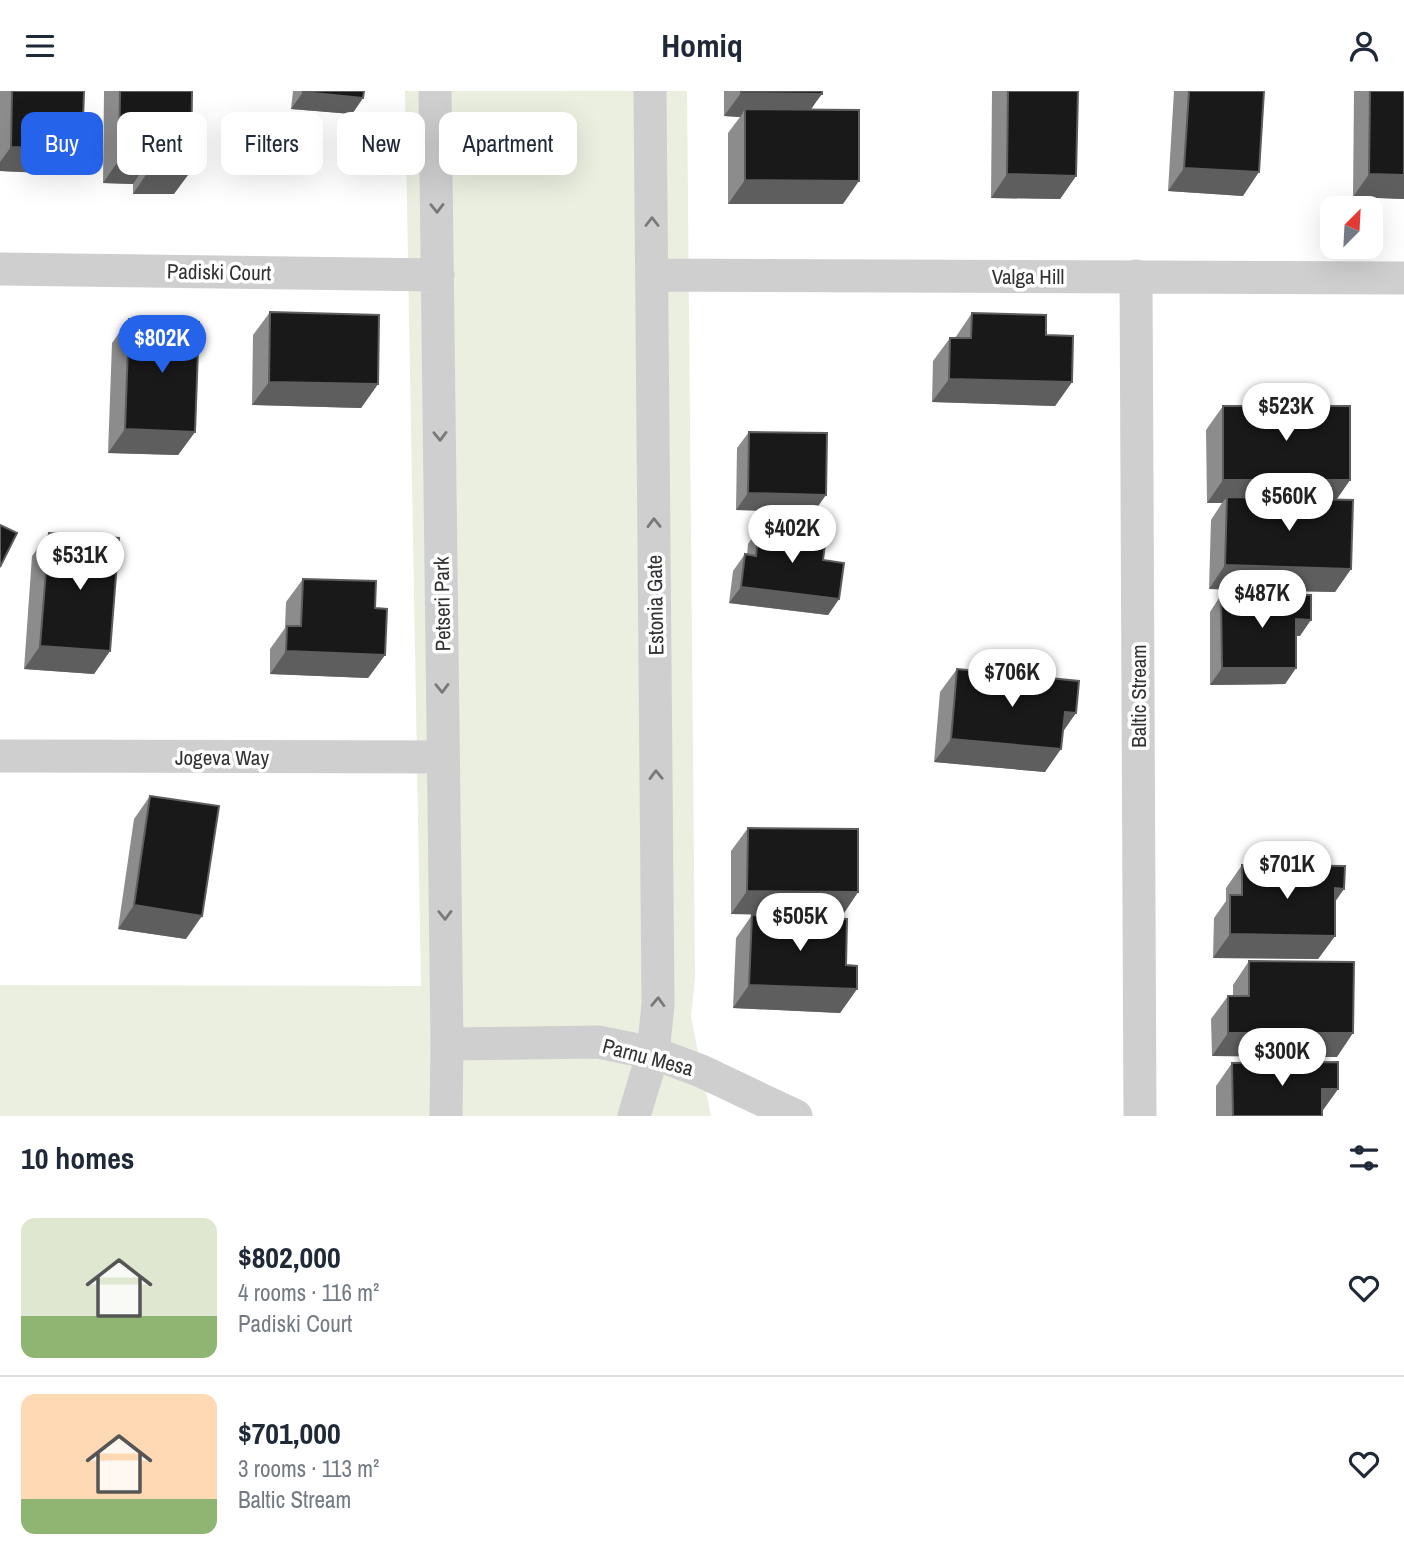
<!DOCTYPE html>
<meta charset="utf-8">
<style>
body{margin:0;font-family:"Archivo Narrow",sans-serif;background:#f2f2f3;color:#1f2937;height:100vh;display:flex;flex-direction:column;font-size:26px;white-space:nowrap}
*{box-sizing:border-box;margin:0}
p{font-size:23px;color:#747a83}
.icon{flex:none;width:38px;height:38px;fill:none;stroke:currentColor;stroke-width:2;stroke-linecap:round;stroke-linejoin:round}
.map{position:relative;height:1025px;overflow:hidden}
.drawer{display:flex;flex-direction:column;background:#fff;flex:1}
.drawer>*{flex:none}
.banner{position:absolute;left:21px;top:21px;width:700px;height:63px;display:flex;gap:14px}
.needle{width:46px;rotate:24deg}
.controls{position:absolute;left:1320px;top:105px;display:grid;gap:14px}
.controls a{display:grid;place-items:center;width:63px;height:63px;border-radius:14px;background:#fff;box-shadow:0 7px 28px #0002;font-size:35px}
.price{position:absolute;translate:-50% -60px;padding:0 16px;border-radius:24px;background:#fff;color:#222;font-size:23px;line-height:46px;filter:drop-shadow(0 2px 4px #0008)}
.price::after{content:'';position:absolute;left:50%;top:42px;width:21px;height:16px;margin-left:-10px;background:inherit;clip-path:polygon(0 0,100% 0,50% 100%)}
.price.on{background:#2563eb;color:#fff}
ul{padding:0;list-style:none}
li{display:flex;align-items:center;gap:21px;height:175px;padding:0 21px}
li+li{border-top:2px solid #e0e1e3}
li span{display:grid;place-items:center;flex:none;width:196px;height:140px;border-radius:14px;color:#555}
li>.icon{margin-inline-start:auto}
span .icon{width:84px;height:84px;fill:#fffc;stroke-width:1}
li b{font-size:30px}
h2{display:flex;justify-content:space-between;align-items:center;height:84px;padding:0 21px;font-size:30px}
.chip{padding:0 24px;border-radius:14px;background:#fff;box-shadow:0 7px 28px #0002;font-size:24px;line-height:63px}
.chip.on{background:#2563eb;color:#fff}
header{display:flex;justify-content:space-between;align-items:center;height:91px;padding:0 21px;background:#fff;font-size:32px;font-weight:800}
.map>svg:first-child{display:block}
</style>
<header><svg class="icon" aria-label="menu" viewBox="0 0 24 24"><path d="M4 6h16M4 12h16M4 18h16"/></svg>Homiq<svg class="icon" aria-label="person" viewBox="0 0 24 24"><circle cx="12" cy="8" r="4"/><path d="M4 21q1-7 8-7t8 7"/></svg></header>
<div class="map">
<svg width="1404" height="1025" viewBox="0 0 1404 1025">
<rect width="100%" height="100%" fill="#fff"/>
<path fill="#eaefe0" d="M 405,0 L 687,0 L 695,887 L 691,926 L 711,1025 L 0,1025 L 0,894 L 421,895 Z"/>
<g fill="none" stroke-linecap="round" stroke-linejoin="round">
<path stroke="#cfcfcf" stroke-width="33" d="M 435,0 L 447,953 L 446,1025
M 0,178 L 438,184
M 652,184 L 1404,187
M 1136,185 L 1140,1025
M 0,665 L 443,666
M 447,953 L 598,951 L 653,962 L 701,980 L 796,1025
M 634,1025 L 653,962 L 658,914 L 650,0"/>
</g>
<path fill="#8c8c8c" d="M 0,0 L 84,0 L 82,59 L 66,83 L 0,80 Z
M 104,0 L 192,0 L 174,103 L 133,103 L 133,93 L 103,92 Z
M 293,0 L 364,0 L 363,7 L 352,23 L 291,18 Z
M 724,0 L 822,0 L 811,19 L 843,113 L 728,113 L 728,42 L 740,26 L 724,25 Z
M 992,0 L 1078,0 L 1076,85 L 1060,108 L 991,107 Z
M 1174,0 L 1264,0 L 1243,105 L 1168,100 Z
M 1354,0 L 1404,0 L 1404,108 L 1353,106 Z
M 270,221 L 378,293 L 361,317 L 252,314 L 253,244 Z
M 972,222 L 1046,244 L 1072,291 L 1055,315 L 932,311 L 933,270 L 950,247 L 955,247 Z
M 129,228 L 195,341 L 178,364 L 108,362 L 112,252 Z
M 1223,315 L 1350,389 L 1336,409 L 1351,478 L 1335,501 L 1209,498 L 1211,429 L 1222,412 L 1207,412 L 1206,339 Z
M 749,341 L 814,421 L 736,419 L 737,357 Z
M 759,437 L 823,469 L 839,508 L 828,524 L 729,512 L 733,480 L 745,463 L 747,464 L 748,453 Z
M 49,442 L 110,560 L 94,583 L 24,578 L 32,465 Z
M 303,488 L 375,517 L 385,564 L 368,587 L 270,583 L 270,558 L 285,537 L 286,511 Z
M 1221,504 L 1300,545 L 1296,545 L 1296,577 L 1285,593 L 1210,594 L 1210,521 Z
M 957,578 L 1063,641 L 1045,681 L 934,671 L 940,601 Z
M 150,705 L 186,848 L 118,838 L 134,728 Z
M 748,737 L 858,801 L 842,825 L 731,823 L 731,760 Z
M 1242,774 L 1335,811 L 1335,845 L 1318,868 L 1213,867 L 1214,827 L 1226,810 L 1226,797 Z
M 752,824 L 846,874 L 857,898 L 840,922 L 733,917 L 736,847 Z
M 1249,870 L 1337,966 L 1212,965 L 1211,928 L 1228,905 L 1233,905 L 1233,894 Z
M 1232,972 L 1338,998 L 1322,1020 L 1322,1025 L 1216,1025 L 1216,995 Z"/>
<path fill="#5e5e5e" d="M 303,1 L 363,7 L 352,23 L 291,18 Z
M 741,2 L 822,3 L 805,26 L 745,18 L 740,26 L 724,25 Z
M 11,56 L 82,59 L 66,83 L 0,80 L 0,71 Z
M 119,69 L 149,69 L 133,93 L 103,92 Z
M 1184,77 L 1259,81 L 1243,105 L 1168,100 Z
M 149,79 L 191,80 L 174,103 L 133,103 Z
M 1007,83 L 1076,85 L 1060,108 L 991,107 Z
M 1369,83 L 1404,84 L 1404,108 L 1353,106 Z
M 745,89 L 859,90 L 843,113 L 728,113 Z
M 949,288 L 1072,291 L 1055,315 L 932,311 Z
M 269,291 L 378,293 L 361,317 L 252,314 Z
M 125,338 L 195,341 L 178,364 L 108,362 Z
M 1223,389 L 1350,389 L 1334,412 L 1227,406 L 1222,412 L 1207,412 Z
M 748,402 L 826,404 L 814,421 L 736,419 Z
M 1225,474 L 1351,478 L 1335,501 L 1209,498 Z
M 741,496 L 839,508 L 828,524 L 729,512 Z
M 1296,528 L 1311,529 L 1300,545 L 1284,545 Z
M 40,555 L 110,560 L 94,583 L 24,578 Z
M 286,560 L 385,564 L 368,587 L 270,583 Z
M 1222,577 L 1296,577 L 1285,593 L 1210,594 Z
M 1065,621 L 1076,622 L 1060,645 Z
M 951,648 L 1061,658 L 1045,681 L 934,671 Z
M 1335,797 L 1344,798 L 1328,821 Z
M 747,800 L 858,801 L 842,825 L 731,823 Z
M 134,814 L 202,825 L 186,848 L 118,838 Z
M 1230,843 L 1335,845 L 1318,868 L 1213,867 Z
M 749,894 L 857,898 L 840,922 L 733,917 Z
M 1228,942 L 1353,942 L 1337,966 L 1212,965 Z
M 1322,998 L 1338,998 L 1321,1022 Z"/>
<path fill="#191919" stroke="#5e5e5e" stroke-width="2" d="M 12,0 L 84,0 L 82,59 L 11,56 Z
M 120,0 L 192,0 L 191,80 L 149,79 L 149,69 L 119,69 Z
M 303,0 L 364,0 L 363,7 L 303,1 Z
M 741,0 L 822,0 L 822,3 L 741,2 Z
M 1008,0 L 1078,0 L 1076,85 L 1007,83 Z
M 1189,0 L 1264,0 L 1259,81 L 1184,77 Z
M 1370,0 L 1404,0 L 1404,84 L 1369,83 Z
M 745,18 L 859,19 L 859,90 L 745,89 Z
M 270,221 L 379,224 L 378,293 L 269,291 Z
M 972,222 L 1046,224 L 1046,244 L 1073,245 L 1072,291 L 949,288 L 950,247 L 971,247 Z
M 129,228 L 199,231 L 195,341 L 125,338 Z
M 1223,315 L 1350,315 L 1350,389 L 1223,389 Z
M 749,341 L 827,342 L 826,404 L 748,402 Z
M 1227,406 L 1353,409 L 1351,478 L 1225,474 Z
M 0,434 L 17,442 L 0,476 Z
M 759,437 L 826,445 L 823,469 L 844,472 L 839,508 L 741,496 L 745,463 L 756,465 Z
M 49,442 L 119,447 L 110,560 L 40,555 Z
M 303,488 L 376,490 L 375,517 L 387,518 L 385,564 L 286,560 L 287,535 L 301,535 Z
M 1221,504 L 1311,504 L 1311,529 L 1296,528 L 1296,577 L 1222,577 Z
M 957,578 L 1079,590 L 1076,622 L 1065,621 L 1061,658 L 951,648 Z
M 150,705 L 219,715 L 202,825 L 134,814 Z
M 748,737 L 858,738 L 858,801 L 747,800 Z
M 1242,774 L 1345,775 L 1344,798 L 1335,797 L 1335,845 L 1230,843 L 1230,804 L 1242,804 Z
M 752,824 L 847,828 L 846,874 L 857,875 L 857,898 L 749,894 Z
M 1249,870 L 1354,871 L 1353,942 L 1228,942 L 1228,905 L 1249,905 Z
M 1338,971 L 1338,998 L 1322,998 L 1322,1025 L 1233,1025 L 1232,972 Z"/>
<defs><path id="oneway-chevron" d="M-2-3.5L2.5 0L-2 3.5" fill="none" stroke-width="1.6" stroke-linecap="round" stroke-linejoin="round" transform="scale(1.75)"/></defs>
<g stroke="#797979">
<use href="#oneway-chevron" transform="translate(437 117) rotate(89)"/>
<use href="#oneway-chevron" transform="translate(652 131) rotate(-90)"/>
<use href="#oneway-chevron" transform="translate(440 345) rotate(89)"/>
<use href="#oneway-chevron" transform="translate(654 432) rotate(-91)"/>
<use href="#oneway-chevron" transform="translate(442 597) rotate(89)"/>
<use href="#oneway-chevron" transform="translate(656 684) rotate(-91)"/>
<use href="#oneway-chevron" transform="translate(445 824) rotate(89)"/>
<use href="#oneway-chevron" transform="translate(658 911) rotate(-88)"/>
</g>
<g text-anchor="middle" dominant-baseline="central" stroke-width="7" stroke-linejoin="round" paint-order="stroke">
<g font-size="21" fill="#323232" stroke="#fff">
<text transform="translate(219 181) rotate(1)">Padiski Court</text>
<text x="1028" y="185">Valga Hill</text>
<text transform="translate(442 513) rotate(-91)">Petseri Park</text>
<text transform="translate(655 514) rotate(-91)">Estonia Gate</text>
<text transform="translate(1138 605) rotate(-90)">Baltic Stream</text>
<text x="222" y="666">Jogeva Way</text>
<text transform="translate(648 966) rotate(15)">Parnu Mesa</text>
</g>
</g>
</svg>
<div class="controls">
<a><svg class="needle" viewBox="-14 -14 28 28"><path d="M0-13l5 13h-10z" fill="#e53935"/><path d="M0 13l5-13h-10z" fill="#747a83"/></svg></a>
</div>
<b class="price on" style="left:162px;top:284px">$802K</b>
<b class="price" style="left:1286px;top:352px">$523K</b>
<b class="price" style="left:1289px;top:442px">$560K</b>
<b class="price" style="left:792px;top:474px">$402K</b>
<b class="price" style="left:80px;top:501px">$531K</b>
<b class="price" style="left:1262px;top:539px">$487K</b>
<b class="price" style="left:1012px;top:618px">$706K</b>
<b class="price" style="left:1287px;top:810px">$701K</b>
<b class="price" style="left:800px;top:862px">$505K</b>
<b class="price" style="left:1282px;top:997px">$300K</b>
<div class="banner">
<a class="chip on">Buy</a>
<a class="chip">Rent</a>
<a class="chip">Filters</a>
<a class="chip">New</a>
<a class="chip">Apartment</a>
</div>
</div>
<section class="drawer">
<h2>10 homes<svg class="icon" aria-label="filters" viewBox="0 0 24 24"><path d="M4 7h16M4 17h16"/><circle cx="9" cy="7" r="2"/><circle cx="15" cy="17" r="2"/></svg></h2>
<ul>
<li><span style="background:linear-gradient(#dfe7d0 70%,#8fb573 0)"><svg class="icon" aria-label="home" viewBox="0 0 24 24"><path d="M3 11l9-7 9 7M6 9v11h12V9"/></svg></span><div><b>$802,000</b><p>4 rooms · 116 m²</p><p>Padiski Court</p></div><svg class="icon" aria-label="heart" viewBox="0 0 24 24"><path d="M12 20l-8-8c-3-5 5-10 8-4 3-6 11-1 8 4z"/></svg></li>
<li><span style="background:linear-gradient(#ffd9b3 75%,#8fb573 0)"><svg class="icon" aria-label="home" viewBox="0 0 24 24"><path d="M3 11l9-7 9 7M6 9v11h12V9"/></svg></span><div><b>$701,000</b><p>3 rooms · 113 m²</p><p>Baltic Stream</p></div><svg class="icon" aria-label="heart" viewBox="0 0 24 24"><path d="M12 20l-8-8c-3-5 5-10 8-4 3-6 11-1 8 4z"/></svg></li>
</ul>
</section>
